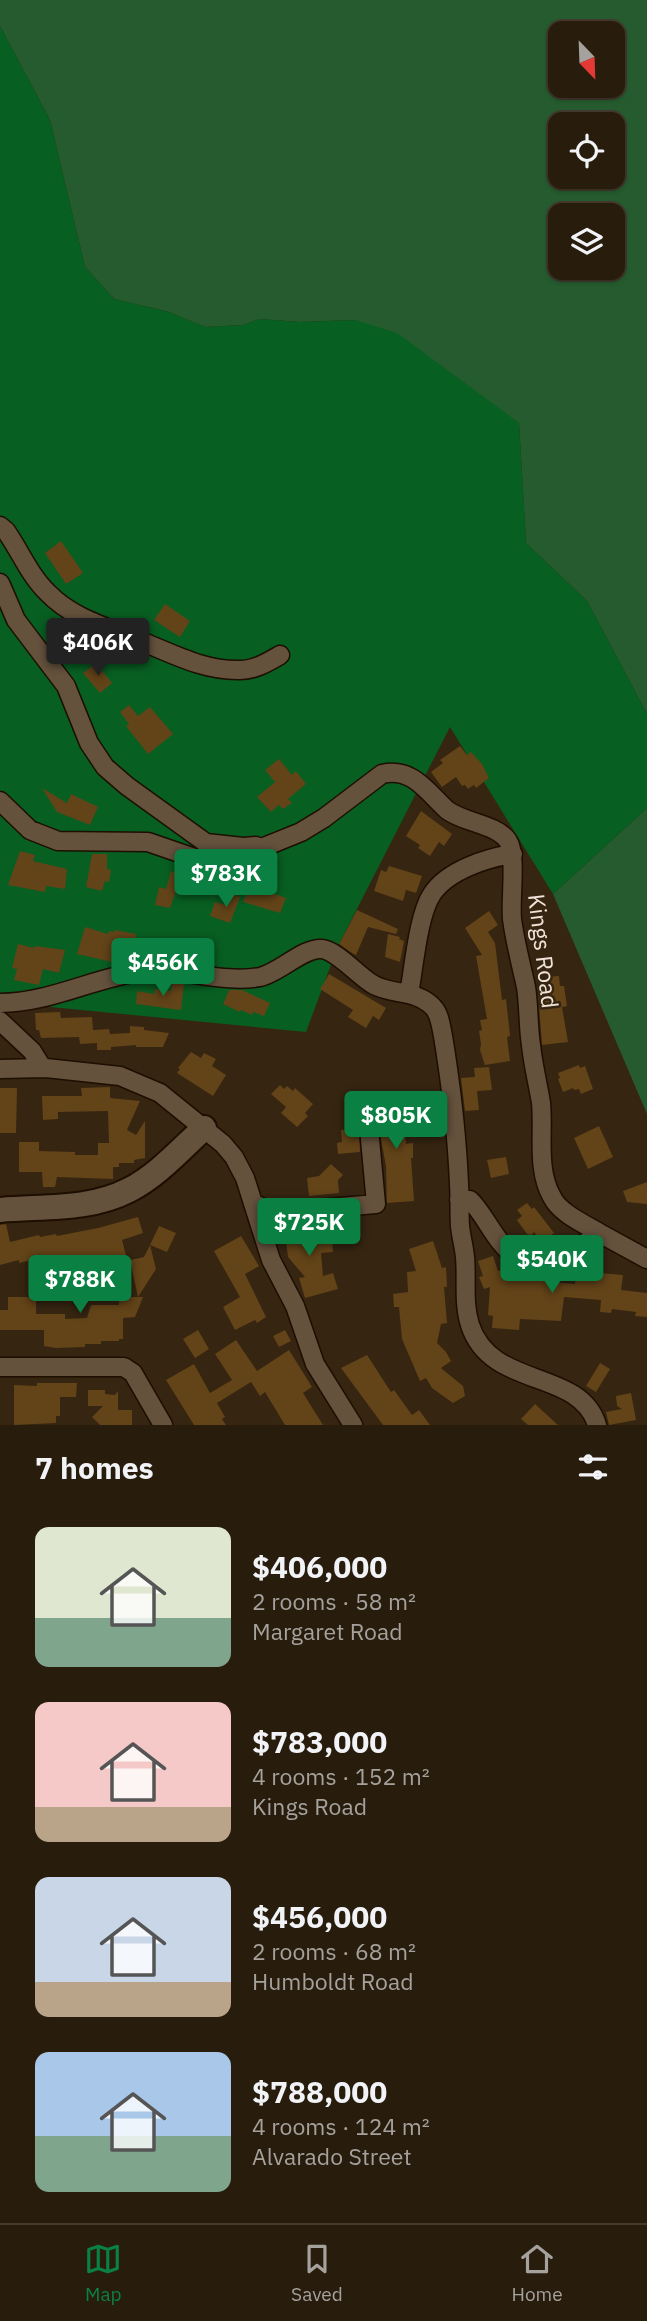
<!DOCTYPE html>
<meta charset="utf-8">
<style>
body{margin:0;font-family:"IBM Plex Sans",sans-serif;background:#34291b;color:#f1f3f6;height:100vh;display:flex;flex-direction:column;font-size:26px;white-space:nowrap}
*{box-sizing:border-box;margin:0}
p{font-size:23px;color:#a5a19d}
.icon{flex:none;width:38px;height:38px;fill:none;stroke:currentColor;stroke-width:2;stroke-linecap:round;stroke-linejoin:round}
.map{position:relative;height:1425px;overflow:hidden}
.side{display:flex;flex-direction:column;background:#281c0d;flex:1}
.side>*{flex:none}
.needle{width:46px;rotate:157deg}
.fabs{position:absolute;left:548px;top:21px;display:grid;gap:14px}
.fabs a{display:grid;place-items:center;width:77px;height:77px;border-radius:14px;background:#281c0d;box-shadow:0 2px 5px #0004,0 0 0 2px #443a2e;font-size:35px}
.price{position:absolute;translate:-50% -60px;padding:0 16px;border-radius:7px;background:#0b8043;color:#fff;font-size:23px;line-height:46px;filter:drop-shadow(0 2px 4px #0008)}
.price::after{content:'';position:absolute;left:50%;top:42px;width:21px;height:16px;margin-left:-10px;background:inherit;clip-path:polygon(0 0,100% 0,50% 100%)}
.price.active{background:#222;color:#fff}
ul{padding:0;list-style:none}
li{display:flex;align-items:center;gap:21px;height:175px;padding:0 35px}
li span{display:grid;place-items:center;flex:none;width:196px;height:140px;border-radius:14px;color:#555}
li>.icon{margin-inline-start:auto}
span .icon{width:84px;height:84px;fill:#fffc;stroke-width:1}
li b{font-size:30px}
h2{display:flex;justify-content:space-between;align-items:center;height:84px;padding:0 35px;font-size:30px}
.menu{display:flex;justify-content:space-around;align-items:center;height:98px;border-top:2px solid #443a2e;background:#281c0d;font-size:19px;color:#a5a19d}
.menu a{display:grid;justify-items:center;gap:4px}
.menu .active{color:#0b8043}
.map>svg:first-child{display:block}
</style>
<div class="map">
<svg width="647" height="1425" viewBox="0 0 647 1425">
<rect width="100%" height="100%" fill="#362511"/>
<path fill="#255b2e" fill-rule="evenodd" d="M 0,0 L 647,0 L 647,714 L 587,601 L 526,543 L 519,423 L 355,320 L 300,322 L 259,319 L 243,325 L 205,327 L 169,312 L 114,299 L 85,267 L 50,120 L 0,26 ZM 560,33 L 612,33 L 612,86 L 560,86 ZM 560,124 L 612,124 L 612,177 L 560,177 ZM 560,215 L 612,215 L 612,268 L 560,268 Z
M 647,808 L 647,1114 L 553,894 Z"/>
<path fill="#085f22" d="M 0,26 L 50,120 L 85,267 L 114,299 L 169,312 L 205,327 L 243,325 L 259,319 L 300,322 L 355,320 L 397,333 L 519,423 L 526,543 L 587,601 L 647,714 L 647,808 L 553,894 L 450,727 L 338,946 L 306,1032 L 0,1002 Z"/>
<path fill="#634318" d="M 61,541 L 83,573 L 66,584 L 45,553 Z
M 165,604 L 190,621 L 180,637 L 154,620 Z
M 96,663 L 112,683 L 100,693 L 83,673 Z
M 129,705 L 138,716 L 150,707 L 173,734 L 148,754 L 126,726 L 129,724 L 120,712 Z
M 460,746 L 467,755 L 471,752 L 482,764 L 489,778 L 476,788 L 474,785 L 468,789 L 465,785 L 462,786 L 456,777 L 442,787 L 431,772 L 443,763 L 440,760 Z
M 279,759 L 292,775 L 296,771 L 306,784 L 288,799 L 292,803 L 283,809 L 279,805 L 271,812 L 257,797 L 275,782 L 265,770 Z
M 42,788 L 67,803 L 71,794 L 98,807 L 90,825 L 57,812 Z
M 421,811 L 452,834 L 444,846 L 439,842 L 430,856 L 418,848 L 420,845 L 406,836 Z
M 20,851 L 35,855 L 33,861 L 67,869 L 65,889 L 46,886 L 45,892 L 8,885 Z
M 92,854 L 107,854 L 107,869 L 111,870 L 109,882 L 105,881 L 102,891 L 86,887 Z
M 389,866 L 422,876 L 416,893 L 406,890 L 403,901 L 374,891 L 381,870 L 386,872 Z
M 171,871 L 182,874 L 170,908 L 155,905 L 159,887 L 166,889 Z
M 250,885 L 286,898 L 280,913 L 243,902 Z
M 231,893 L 240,897 L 230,923 L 210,916 L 215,902 L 226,905 Z
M 357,910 L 398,929 L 396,934 L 368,927 L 356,955 L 352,953 L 339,944 Z
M 489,911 L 498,925 L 488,932 L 495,943 L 502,1000 L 506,999 L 510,1036 L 507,1037 L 510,1061 L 485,1065 L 480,1050 L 481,1044 L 479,1031 L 482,1030 L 480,1020 L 487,1019 L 476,956 L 482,955 L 465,928 Z
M 85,927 L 108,934 L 109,931 L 114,932 L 115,930 L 136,934 L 133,953 L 113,949 L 112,962 L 77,954 Z
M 388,934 L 400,937 L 399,939 L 404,941 L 400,962 L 385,957 Z
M 18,944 L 34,948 L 35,946 L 65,950 L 59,973 L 43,969 L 39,985 L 14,980 L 17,969 L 12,968 Z
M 329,974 L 386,1008 L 379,1020 L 373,1016 L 366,1028 L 348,1017 L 353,1010 L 320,989 Z
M 559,976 L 560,986 L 564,986 L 567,1006 L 562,1007 L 568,1042 L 542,1045 L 538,991 L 548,990 L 546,977 Z
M 172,983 L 184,984 L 181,1010 L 136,1004 L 137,991 L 154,994 L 155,989 L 171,991 Z
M 229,990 L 242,990 L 270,1003 L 264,1016 L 253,1012 L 252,1015 L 241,1010 L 240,1012 L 223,1004 Z
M 60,1012 L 61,1018 L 92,1017 L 93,1030 L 109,1029 L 110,1034 L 130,1033 L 130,1026 L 144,1027 L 144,1030 L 169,1033 L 163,1047 L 136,1047 L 136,1045 L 111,1047 L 111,1050 L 97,1050 L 97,1043 L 80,1044 L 79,1037 L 41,1038 L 39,1030 L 36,1030 L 35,1013 Z
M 191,1052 L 201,1058 L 204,1053 L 216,1059 L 212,1066 L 226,1075 L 213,1096 L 177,1073 L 180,1069 L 178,1068 Z
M 579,1065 L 580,1068 L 585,1066 L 593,1089 L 581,1094 L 579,1089 L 574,1090 L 573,1088 L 563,1092 L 558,1079 L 560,1078 L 558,1073 Z
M 489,1067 L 492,1090 L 477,1091 L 479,1110 L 465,1111 L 461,1078 L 475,1077 L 474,1068 Z
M 280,1085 L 284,1089 L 287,1086 L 293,1091 L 295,1088 L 313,1104 L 305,1113 L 308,1116 L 297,1127 L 281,1113 L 286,1107 L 271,1094 Z
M 110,1087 L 110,1098 L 140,1101 L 127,1130 L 136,1135 L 145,1121 L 145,1158 L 134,1160 L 134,1163 L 119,1163 L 119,1167 L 113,1167 L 113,1179 L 57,1177 L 55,1187 L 43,1187 L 42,1172 L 19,1172 L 19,1142 L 39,1142 L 39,1151 L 75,1152 L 75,1155 L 98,1155 L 98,1143 L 109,1143 L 108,1111 L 58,1112 L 58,1119 L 43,1120 L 42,1096 L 82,1096 L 81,1088 Z
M 0,1088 L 17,1088 L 16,1133 L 0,1133 Z
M 402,1095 L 406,1144 L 413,1143 L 413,1158 L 411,1158 L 414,1201 L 387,1203 L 386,1166 L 381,1139 L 381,1097 Z
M 599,1126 L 613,1157 L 588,1169 L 574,1138 Z
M 359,1129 L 360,1152 L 338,1154 L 337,1143 L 342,1142 L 341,1130 Z
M 506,1157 L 509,1174 L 491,1178 L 487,1160 Z
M 331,1164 L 343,1175 L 338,1180 L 339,1193 L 309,1196 L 307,1178 L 319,1176 Z
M 647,1182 L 647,1204 L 627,1202 L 623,1191 Z
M 527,1203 L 532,1209 L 534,1207 L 554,1233 L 542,1242 L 534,1232 L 531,1235 L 527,1234 L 517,1220 L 522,1216 L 517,1210 Z
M 138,1217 L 143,1233 L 122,1240 L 129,1267 L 97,1275 L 94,1263 L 89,1264 L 89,1260 L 68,1266 L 66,1259 L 50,1263 L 48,1256 L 19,1263 L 19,1260 L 0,1265 L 0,1225 L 6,1224 L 10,1242 L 39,1235 L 40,1237 L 56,1234 L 57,1236 L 98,1228 Z
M 310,1221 L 311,1241 L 332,1240 L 333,1252 L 321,1253 L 323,1276 L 333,1273 L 338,1289 L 305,1298 L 299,1278 L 305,1277 L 288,1257 L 286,1241 L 283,1241 L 281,1228 L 289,1227 L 288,1223 Z
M 159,1226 L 176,1233 L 167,1252 L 150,1245 Z
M 241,1236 L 259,1266 L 245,1274 L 266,1317 L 257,1323 L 255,1320 L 235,1330 L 223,1307 L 240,1297 L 214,1251 Z
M 433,1241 L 442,1268 L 446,1267 L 447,1287 L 444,1287 L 447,1323 L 441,1324 L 437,1343 L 446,1352 L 451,1361 L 441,1368 L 463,1386 L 465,1396 L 453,1403 L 432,1388 L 426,1378 L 420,1381 L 402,1339 L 399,1307 L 394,1307 L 393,1294 L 408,1292 L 407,1272 L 416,1271 L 409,1249 Z
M 150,1245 L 156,1269 L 138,1297 L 143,1297 L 135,1317 L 123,1318 L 123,1339 L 119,1339 L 119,1341 L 101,1341 L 101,1344 L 85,1344 L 85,1347 L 56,1348 L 44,1346 L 44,1330 L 0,1330 L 0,1310 L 8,1310 L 8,1297 L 36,1297 L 36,1314 L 65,1314 L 65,1319 L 87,1318 L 91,1305 L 119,1305 L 119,1297 L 138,1297 L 130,1260 L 144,1257 Z
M 493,1256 L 498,1271 L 507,1267 L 511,1279 L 528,1273 L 529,1277 L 550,1278 L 549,1282 L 575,1284 L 576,1271 L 623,1275 L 621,1290 L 647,1293 L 647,1317 L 635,1316 L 636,1312 L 612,1309 L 611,1313 L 600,1312 L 601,1300 L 564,1297 L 561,1321 L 520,1319 L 519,1330 L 492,1328 L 493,1316 L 488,1315 L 490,1287 L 484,1289 L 479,1277 L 483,1276 L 478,1261 Z
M 198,1330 L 209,1349 L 195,1358 L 183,1339 Z
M 285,1330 L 291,1341 L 279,1347 L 273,1336 Z
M 236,1340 L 257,1371 L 289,1350 L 312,1387 L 303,1393 L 323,1425 L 285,1425 L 265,1392 L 260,1396 L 251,1382 L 217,1403 L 225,1417 L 222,1419 L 226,1425 L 194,1425 L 166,1380 L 194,1364 L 210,1393 L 232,1380 L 215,1354 Z
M 367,1355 L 391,1392 L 394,1390 L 412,1415 L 419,1410 L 430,1425 L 383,1425 L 341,1368 Z
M 600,1363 L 610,1369 L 596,1392 L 586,1386 Z
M 37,1383 L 77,1383 L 76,1397 L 60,1397 L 60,1416 L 56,1416 L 56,1423 L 14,1425 L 14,1385 L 37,1386 Z
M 88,1390 L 105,1390 L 105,1394 L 115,1395 L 118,1391 L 118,1410 L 132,1410 L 132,1425 L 100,1425 L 92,1417 L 103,1406 L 88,1406 Z
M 631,1393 L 636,1420 L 609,1425 L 606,1412 L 622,1409 L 617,1406 L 616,1396 Z
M 535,1404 L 558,1425 L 528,1425 L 521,1419 Z"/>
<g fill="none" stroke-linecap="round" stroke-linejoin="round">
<g stroke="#1d0e00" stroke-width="21">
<path id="street" d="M 0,526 L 6,531 C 20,551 30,576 48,593 C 71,617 103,626 133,638 C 168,651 201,671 240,670 C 255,670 268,662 280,655
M 0,583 L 16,620 L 66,686 L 89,743 L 105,767 L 127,786 L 206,843 L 243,847 L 256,846
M 0,801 L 30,830 L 58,841 L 148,842 L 209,863 L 232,860 L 301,832 L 324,818 L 382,774 C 413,767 427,792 447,810 C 464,823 497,824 508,841 C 517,854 510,900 512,919 C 515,942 521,964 526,987 C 529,1006 528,1026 531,1045 C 533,1065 538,1084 541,1103 C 544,1133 536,1169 552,1197 C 560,1214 587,1225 603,1235
M 409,994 C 414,967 418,915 432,894 C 448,870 487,858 513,854
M 0,1003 C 50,1003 95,977 144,971 C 182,967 222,984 260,977 C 279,973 304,947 322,949 C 338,951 359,977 374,985 C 393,995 417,990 433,1007 C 440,1014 441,1027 443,1036 C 451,1085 457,1135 459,1184 C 460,1198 459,1212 460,1226 C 461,1236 464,1247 465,1257 C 467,1280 463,1303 470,1325 C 491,1390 580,1368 597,1425
M 0,1021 L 32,1051 L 42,1067
M 0,1069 L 46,1068 L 120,1076 L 160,1093 L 223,1144 L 234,1157 L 245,1178 L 271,1260 L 295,1306 L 315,1364 L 353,1425
M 459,1200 L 470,1200 C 483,1213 490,1230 502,1244 C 529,1277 572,1247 603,1235 L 647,1259
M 253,1203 L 265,1209 L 280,1212 L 376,1204 L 370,1139 L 371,1110
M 0,1367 L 124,1367 L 133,1373 L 163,1425"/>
</g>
<g stroke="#1d0e00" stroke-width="28">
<path id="secondary" d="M 0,1210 C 43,1206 88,1211 129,1190 C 157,1176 181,1149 204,1128"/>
</g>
<use href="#street" stroke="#65523d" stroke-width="18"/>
<use href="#secondary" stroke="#65523d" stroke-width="24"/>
</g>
<g text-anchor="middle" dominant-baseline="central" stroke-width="5" stroke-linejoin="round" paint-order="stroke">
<g font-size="23" fill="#f0e4d8" stroke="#362511">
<text transform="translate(544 951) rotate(83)">Kings Road</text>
</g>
</g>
</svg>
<div class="fabs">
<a><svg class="needle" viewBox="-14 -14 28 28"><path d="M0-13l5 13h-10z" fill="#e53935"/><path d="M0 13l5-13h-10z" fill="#a5a19d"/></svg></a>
<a><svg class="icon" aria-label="locate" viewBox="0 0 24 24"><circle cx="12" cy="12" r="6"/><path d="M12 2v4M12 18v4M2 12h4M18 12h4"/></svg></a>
<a><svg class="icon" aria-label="layers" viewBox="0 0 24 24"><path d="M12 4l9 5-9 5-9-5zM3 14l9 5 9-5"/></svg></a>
</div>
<b class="price active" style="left:98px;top:678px">$406K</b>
<b class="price" style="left:226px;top:909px">$783K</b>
<b class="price" style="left:163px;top:998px">$456K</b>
<b class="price" style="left:396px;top:1151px">$805K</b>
<b class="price" style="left:309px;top:1258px">$725K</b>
<b class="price" style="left:552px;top:1295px">$540K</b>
<b class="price" style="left:80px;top:1315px">$788K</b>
</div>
<section class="side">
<h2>7 homes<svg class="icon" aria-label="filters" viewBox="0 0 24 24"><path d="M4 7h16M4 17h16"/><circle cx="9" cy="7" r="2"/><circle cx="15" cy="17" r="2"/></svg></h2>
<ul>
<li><span style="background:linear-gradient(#dfe7d0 65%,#7fa58c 0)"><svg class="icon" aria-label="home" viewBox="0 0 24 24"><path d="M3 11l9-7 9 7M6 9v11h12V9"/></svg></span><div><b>$406,000</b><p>2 rooms · 58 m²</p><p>Margaret Road</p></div></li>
<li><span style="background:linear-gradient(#f6c9c9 75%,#b9a48a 0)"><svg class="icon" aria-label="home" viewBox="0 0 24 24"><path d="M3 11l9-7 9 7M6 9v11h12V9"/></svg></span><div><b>$783,000</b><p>4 rooms · 152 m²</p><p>Kings Road</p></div></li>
<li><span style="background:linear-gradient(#c9d6e8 75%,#b9a48a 0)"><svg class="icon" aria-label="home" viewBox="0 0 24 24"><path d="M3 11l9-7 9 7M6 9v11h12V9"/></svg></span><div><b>$456,000</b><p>2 rooms · 68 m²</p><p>Humboldt Road</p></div></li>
<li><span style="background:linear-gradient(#a9c7e8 60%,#7fa58c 0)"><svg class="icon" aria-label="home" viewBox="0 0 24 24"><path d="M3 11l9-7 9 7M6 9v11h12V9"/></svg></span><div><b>$788,000</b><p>4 rooms · 124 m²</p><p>Alvarado Street</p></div></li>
</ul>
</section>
<nav class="menu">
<a class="active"><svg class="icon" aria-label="map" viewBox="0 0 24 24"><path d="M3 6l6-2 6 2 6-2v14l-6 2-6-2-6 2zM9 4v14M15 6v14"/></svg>Map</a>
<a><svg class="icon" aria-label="saved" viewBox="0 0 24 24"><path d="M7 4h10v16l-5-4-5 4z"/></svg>Saved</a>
<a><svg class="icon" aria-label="home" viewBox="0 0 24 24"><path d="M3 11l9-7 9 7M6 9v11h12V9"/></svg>Home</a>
</nav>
